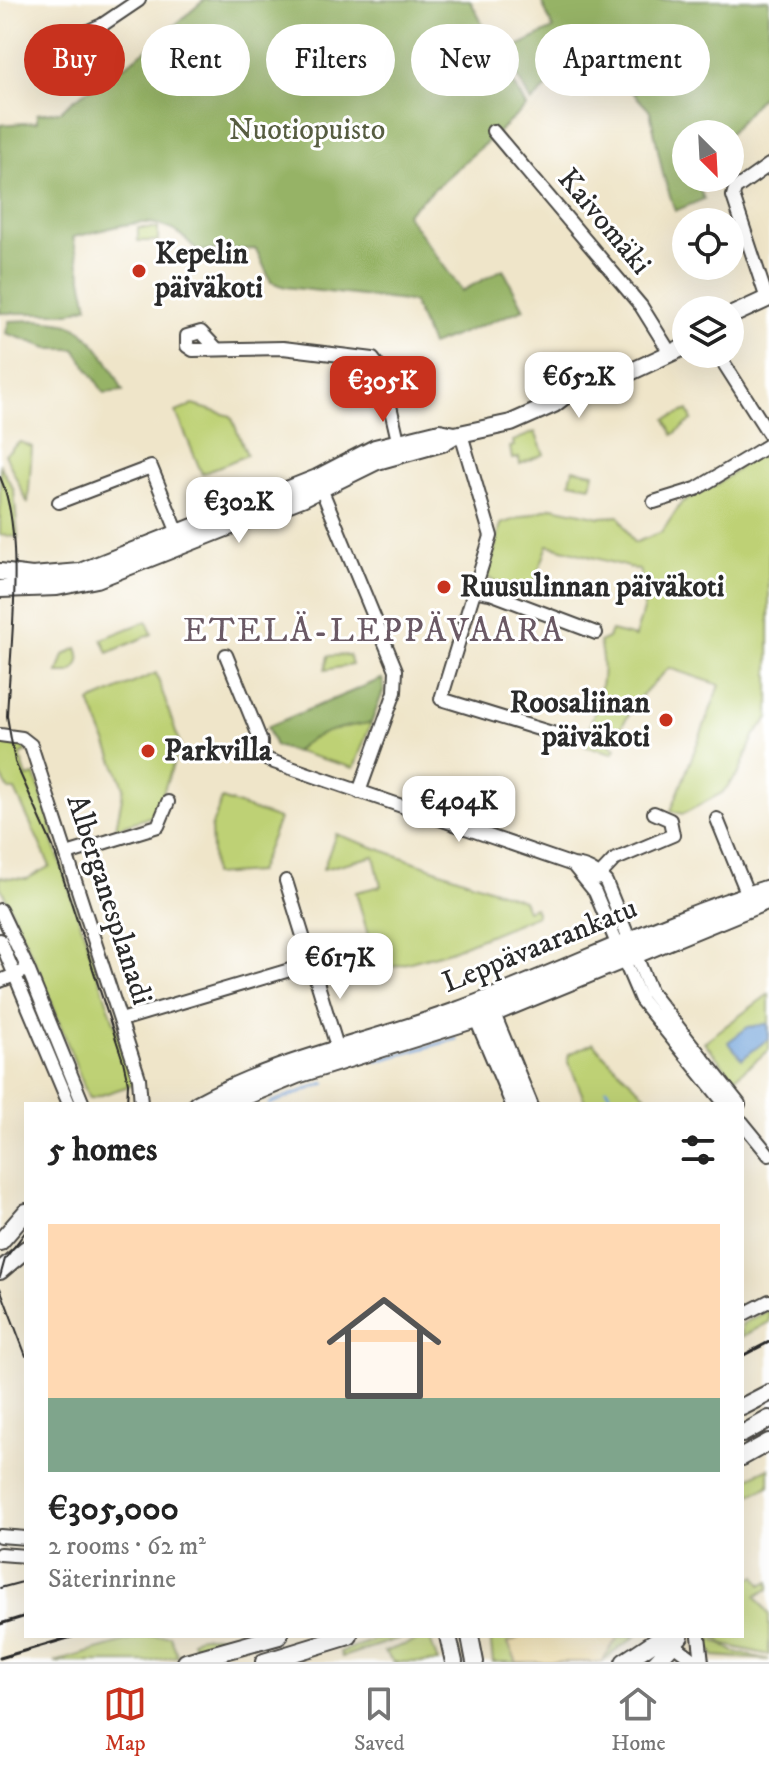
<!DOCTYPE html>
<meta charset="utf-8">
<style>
body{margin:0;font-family:"IM FELL DW Pica",serif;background:#f6f6f6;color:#222;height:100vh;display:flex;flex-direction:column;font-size:30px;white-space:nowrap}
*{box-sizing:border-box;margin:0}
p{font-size:26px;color:#767676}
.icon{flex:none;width:44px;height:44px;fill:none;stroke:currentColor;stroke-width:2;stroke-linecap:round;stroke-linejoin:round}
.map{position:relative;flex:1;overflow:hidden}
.panel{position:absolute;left:24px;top:1102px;width:720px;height:536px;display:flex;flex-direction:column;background:#fff;border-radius:0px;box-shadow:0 8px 32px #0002}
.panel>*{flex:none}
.hud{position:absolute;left:24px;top:24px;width:722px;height:72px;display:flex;gap:16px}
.needle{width:52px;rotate:156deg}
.controls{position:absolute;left:672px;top:120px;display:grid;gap:16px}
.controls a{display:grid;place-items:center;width:72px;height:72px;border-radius:50%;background:#fff;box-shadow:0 8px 32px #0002;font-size:40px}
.price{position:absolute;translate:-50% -68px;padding:0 18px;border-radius:16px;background:#fff;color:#222;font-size:26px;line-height:52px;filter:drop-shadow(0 2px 4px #0008)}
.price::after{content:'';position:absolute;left:50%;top:48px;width:24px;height:18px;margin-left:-12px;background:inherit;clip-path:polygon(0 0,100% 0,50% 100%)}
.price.active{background:#c8321e;color:#fff}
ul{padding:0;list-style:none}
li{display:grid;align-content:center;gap:16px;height:424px;padding:0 24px}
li+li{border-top:2px solid #e0e0e0}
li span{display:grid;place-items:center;height:248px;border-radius:0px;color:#555}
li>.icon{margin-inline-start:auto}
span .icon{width:144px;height:144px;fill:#fffc;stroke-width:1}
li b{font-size:34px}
h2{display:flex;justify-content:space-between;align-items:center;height:96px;padding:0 24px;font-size:34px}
.tag{padding:0 28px;border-radius:36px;background:#fff;box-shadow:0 8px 32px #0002;font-size:28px;line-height:72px}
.tag.active{background:#c8321e;color:#fff}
.tab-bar{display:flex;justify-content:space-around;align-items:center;height:112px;border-top:2px solid #e0e0e0;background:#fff;font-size:22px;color:#767676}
.tab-bar a{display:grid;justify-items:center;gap:4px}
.tab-bar .active{color:#c8321e}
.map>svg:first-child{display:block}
</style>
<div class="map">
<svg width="769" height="1662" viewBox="0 0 769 1662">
<rect width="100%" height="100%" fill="#fff"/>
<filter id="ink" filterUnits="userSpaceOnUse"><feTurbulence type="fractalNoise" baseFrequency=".0125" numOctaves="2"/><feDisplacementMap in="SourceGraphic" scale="16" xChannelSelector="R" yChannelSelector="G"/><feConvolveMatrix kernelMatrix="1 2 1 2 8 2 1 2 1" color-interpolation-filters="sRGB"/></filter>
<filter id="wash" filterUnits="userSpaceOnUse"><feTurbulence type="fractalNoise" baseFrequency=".006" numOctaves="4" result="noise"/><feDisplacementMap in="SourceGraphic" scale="32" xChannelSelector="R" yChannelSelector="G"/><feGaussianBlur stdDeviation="1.8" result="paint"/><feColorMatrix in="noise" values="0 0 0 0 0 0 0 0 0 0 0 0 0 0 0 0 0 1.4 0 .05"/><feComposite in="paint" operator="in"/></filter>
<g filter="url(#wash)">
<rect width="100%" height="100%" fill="#efe5c9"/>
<path fill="#bed174" stroke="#747e50" stroke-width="2" d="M 138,228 L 158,228 L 158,241 L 138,241 Z
M 193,405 L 231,416 L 247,455 L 202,474 L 176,412 Z
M 688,410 L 692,420 L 673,435 L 666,419 Z
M 535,432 L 544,454 L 520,464 L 519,458 L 512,459 L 510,447 L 514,446 L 513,441 Z
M 20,442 L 32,447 L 28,504 L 5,454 Z
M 758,453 L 769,464 L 769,718 L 754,736 L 739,773 L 722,793 L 683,814 L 671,811 L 720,685 L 669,668 L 641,696 L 610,744 L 616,748 L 613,753 L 585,746 C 593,706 610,685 599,642 L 608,638 L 611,631 L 635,637 L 647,596 L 639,570 L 548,545 L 530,595 L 487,578 L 501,524 L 553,507 L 600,517 L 619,516 L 634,543 L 662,532 L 682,502 L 718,484 Z
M 0,465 L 14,490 L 18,537 L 0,535 Z
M 573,469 L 594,473 L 591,486 L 570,482 Z
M 147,621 L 152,634 L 108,653 L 102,639 Z
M 77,648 C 82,659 79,667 70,673 L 58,673 L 64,655 Z
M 349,655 L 352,665 L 325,670 L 328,656 Z
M 156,673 L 180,745 L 155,815 L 116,828 L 124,787 L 90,702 Z
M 382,679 L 384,689 L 354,768 L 275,746 L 267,727 Z
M 0,743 L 21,745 L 27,752 L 20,755 L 27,777 L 35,775 L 55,836 L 52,838 L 135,1084 L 89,1099 L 40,973 L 0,886 L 0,877 L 27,879 L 50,866 L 15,790 L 9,790 L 0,774 Z
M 222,799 L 279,819 L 258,872 L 213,875 L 211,828 Z
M 336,834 L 523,900 L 527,910 L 534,907 L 537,915 L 450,951 L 378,971 L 356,892 L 381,886 L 374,856 L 323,869 Z
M 769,994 L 769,1050 L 734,1078 L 704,1042 Z
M 593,1043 C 613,1067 634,1081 654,1104 L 586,1104 L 568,1060 L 569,1054 Z
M 769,1310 L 769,1322 L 742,1337 L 742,1324 Z
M 769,1468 L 769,1486 L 742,1499 L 742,1481 Z
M 742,1567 L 748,1579 L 756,1576 L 761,1585 L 769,1581 L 769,1589 L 756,1596 L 769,1615 L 769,1655 L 725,1645 L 714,1636 L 742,1636 Z
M 146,1636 L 170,1636 L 178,1656 L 148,1662 L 55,1662 Z
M 200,1636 L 231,1636 L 232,1639 L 196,1652 L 192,1641 Z
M 385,1636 L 406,1636 L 342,1657 L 340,1652 Z
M 429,1636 L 438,1662 L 394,1662 L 384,1652 Z
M 490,1636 L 522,1636 L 508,1643 L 517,1662 L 493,1662 Z
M 619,1636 L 636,1636 L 601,1662 Z
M 710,1638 L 735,1652 L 769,1660 L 714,1656 L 705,1639 Z"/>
<path fill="#96b366" stroke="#606f48" stroke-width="2" d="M 204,0 L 470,0 L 526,107 L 406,214 L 462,291 L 503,269 L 524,309 L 431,345 L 413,302 L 285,287 L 271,282 L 256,249 L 197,251 C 160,205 122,227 73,237 L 88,306 L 69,313 L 0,313 L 0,125 L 37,122 L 37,114 L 61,111 C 77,95 93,88 111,75 C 145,53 174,26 204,0 Z
M 541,0 L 769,0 L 769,88 L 729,134 L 686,134 L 686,178 L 695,178 L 704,199 L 675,211 L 663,174 L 650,111 L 599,57 L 586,52 L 531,102 L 505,52 L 553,29 Z
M 36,320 C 46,321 59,321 68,324 C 93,332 113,368 123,391 L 104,393 L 75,349 L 51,349 L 6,333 L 9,321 Z
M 382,679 L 384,689 L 371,723 C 346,726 312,732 295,752 L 275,746 L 267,727 Z"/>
<path fill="#eeda9e" stroke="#8c8264" stroke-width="2" d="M 522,1636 L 619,1636 L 601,1662 L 517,1662 L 508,1643 Z"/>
<path fill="#6da0d9" stroke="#4c6682" stroke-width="2" d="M 768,1024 L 769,1038 L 742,1059 L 728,1042 L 748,1027 Z"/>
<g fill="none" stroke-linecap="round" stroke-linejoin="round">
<path stroke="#6da0d9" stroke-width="3" d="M 377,1061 L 456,1039
M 606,1088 L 616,1104
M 269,1104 L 325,1083"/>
</g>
</g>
<g filter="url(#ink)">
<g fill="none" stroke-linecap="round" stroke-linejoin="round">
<g stroke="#484743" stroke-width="16">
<path id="minor" d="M 74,37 L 102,25 L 139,0
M 493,131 L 641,306 L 669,351
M 767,299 L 733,196 L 735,189 L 769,165
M 217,349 L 201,332 L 187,336 L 187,346 L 193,350 L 283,348 L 373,359 L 382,371 L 400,449
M 718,354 L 769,434
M 461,434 L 491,536 L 441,699 L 565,737
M 318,481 L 396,670 L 395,692 L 359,792
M 59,502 L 151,467 L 180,538
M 654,502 L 696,489 L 769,445
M 473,590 L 490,593 L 596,633
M 226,655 L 261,741 L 261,753 L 268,760 L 573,865 C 587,866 596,872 606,882 L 651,993 L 739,1104
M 0,735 L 22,738 L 31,745 L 139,1078 L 141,1104
M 717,819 L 750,900
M 67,854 L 158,826 L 168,802
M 573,865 L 595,892 L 641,1000 L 725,1104
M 596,879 L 614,860 L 673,835 L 670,820 L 654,813
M 286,881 L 339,1053
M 0,910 L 28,969 L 83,1104
M 0,940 L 69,1104
M 0,981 L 22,972
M 121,1020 L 310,964
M 742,1122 L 769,1155
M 742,1315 L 769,1301
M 0,1536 L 26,1538
M 0,1554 L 26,1556
M 699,1636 L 702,1662
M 665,1643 L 673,1644 L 697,1662"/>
</g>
<g stroke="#484743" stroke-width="20">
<path id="major" d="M 730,316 L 769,298
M 581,395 L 686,346
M 0,572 L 32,576 L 80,572 L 317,478 L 375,448 L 440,432 L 455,435
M 0,589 L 57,587 L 97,579 L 302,498 L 377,461 L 442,443 L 455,435 L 511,423 L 554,404 L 571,391 L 588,390
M 484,1006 L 492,1014 L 529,1104
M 479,1011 L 478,1019 L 514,1104
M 197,1104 C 280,1059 369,1043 456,1011 C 561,973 662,921 769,888
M 227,1104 L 297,1075 L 492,1014 L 769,900
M 0,1242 L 26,1212
M 0,1271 L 26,1249
M 742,1407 L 769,1393
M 742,1434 L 769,1419
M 742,1457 L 769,1442
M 448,1636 L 454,1662
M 470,1636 L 475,1662
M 186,1662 L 279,1636
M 264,1662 L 349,1636
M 624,1662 L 663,1636
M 656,1662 L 680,1636"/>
</g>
<use href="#minor" stroke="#fff" stroke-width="12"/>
<use href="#major" stroke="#fff" stroke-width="16"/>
<path stroke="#2b2b2b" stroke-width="2" d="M 0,477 C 26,533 10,651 7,716 L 15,762 L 53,847 L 123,1061 L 128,1083 L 127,1104
M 0,1277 L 5,1259 L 26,1231
M 0,1288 L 26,1356
M 0,1588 L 26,1581"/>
<path stroke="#2b2b2b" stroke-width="3" d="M 742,1356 L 769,1342
M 0,1624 L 26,1616
M 0,1658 L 75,1636"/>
</g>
</g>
<g fill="#c8321e" stroke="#fff" stroke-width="3">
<circle cx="139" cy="271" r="8"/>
<circle cx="444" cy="587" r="8"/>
<circle cx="666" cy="720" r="8"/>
<circle cx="148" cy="751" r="8"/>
</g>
<g text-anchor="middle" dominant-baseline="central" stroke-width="6" stroke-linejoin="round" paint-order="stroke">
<g font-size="30" fill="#575d41" stroke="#fff">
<text x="307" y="130">Nuotiopuisto</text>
</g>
<g font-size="30" fill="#2b2b2b" stroke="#fff">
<text transform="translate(604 222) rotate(50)">Kaivomäki</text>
<text transform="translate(109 900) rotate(72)">Alberganesplanadi</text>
<text transform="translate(540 946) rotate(-22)">Leppävaarankatu</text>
</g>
<g font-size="30" font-weight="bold" fill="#2b2b2b" stroke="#fff" text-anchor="start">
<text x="155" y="254">Kepelin<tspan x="155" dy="34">päiväkoti</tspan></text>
<text x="460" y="587">Ruusulinnan päiväkoti</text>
<text x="650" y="703" text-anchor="end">Roosaliinan<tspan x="650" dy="34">päiväkoti</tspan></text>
<text x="164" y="751">Parkvilla</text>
</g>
<g font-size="34" letter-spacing="2" fill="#6a5964" stroke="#fff">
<text x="374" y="631">ETELÄ-LEPPÄVAARA</text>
</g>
</g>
</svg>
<div class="controls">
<a><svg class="needle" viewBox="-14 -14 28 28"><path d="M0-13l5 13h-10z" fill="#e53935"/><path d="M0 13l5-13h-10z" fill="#767676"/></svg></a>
<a><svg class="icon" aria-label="locate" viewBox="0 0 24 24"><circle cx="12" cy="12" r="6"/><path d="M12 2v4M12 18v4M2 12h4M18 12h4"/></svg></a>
<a><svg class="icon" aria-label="layers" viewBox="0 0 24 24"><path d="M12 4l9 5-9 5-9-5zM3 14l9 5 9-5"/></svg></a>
</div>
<b class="price" style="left:579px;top:420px">€652K</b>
<b class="price active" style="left:383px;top:424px">€305K</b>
<b class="price" style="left:239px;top:545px">€302K</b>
<b class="price" style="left:459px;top:844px">€404K</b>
<b class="price" style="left:340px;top:1001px">€617K</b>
<div class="hud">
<a class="tag active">Buy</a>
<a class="tag">Rent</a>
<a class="tag">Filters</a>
<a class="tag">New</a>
<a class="tag">Apartment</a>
</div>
<section class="panel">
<h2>5 homes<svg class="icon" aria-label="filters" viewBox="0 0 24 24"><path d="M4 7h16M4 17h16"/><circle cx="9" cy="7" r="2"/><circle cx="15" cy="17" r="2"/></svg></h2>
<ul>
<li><span style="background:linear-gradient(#ffd9b3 70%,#7fa58c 0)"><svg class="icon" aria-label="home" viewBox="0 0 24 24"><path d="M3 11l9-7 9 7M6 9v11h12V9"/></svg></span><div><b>€305,000</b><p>2 rooms · 62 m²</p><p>Säterinrinne</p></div></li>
</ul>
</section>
</div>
<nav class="tab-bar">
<a class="active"><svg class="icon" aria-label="map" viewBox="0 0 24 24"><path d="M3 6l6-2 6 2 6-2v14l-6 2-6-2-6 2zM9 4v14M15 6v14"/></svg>Map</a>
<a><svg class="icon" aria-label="saved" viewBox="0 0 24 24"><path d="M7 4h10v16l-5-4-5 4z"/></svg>Saved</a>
<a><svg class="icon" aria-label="home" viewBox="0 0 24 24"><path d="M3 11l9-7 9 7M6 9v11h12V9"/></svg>Home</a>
</nav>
